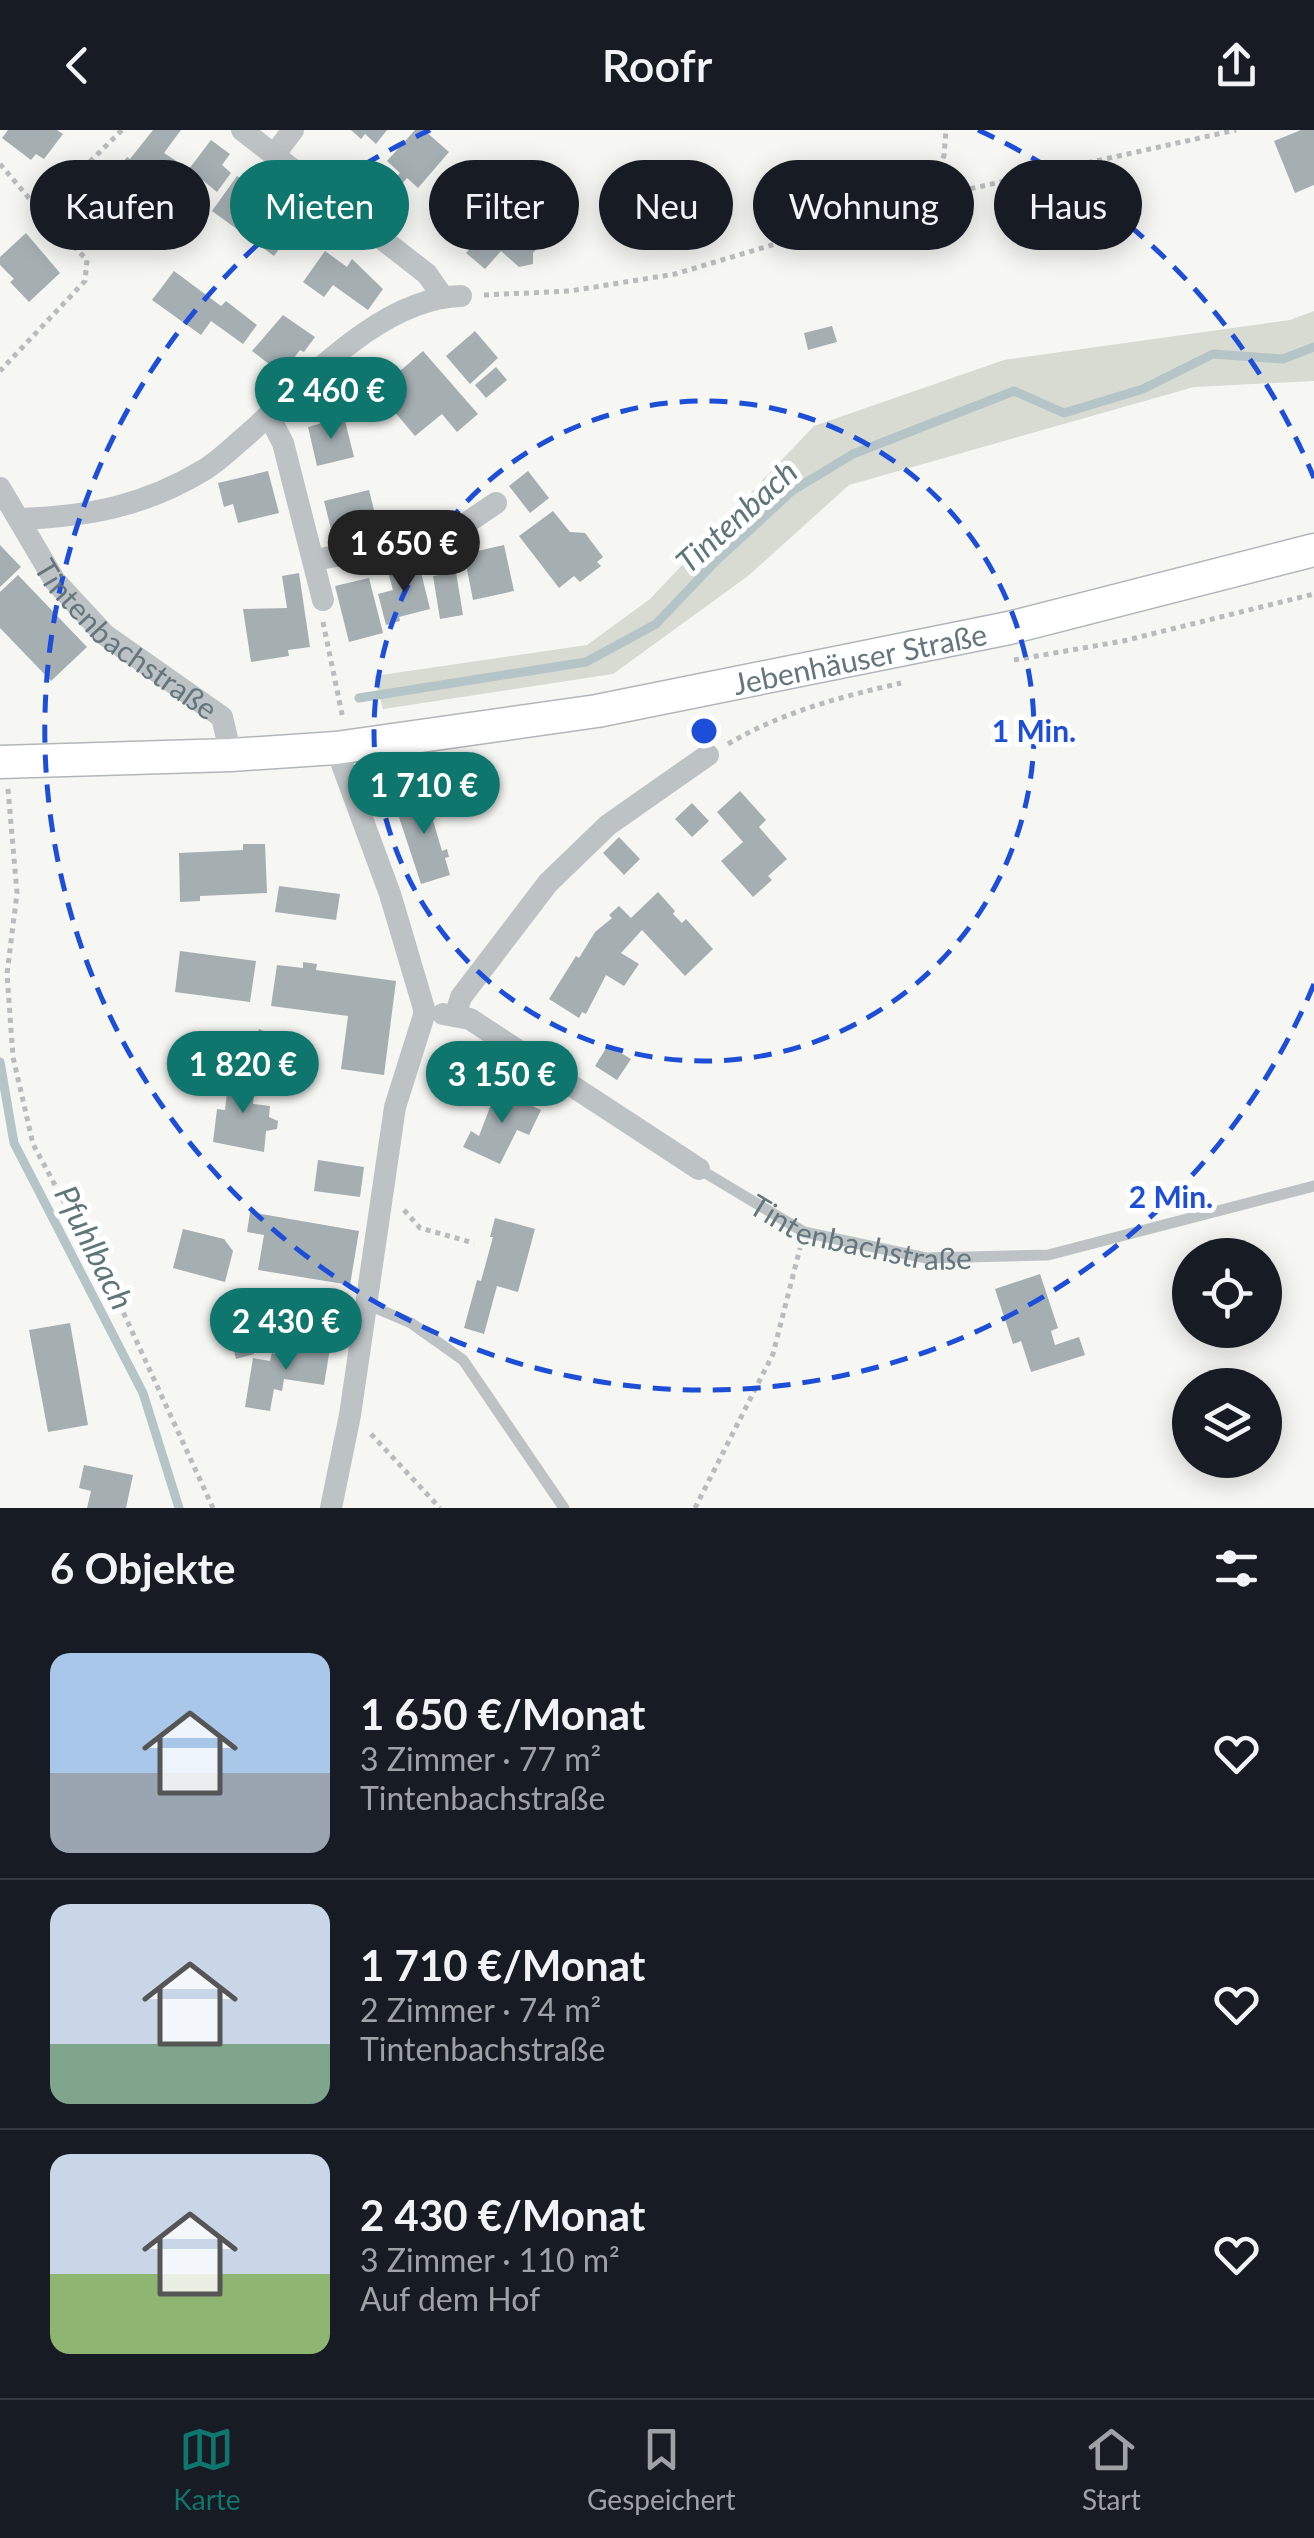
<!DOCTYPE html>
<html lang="de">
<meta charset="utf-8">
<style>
body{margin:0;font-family:Lato,sans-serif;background:#242831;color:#f1f3f6;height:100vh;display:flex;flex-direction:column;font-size:38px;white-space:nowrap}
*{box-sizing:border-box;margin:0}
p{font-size:32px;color:#9ea1a6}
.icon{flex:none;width:55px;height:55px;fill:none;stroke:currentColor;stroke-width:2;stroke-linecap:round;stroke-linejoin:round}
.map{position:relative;height:1378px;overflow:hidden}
.drawer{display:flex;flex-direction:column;background:#171b24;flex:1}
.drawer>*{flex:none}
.top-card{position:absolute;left:30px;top:30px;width:1255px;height:90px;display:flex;gap:20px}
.controls{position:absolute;left:1172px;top:1108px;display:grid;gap:20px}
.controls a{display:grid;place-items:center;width:110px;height:110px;border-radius:50%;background:#171b24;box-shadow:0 5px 25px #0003;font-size:50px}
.price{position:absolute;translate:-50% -85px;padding:0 22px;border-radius:35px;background:#0f766e;color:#fff;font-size:32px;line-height:65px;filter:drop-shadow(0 2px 5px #0008)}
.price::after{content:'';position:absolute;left:50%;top:60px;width:30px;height:22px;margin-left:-15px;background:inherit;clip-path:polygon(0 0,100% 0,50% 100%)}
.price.current{background:#222;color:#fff}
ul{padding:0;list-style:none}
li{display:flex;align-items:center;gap:30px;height:250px;padding:0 50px}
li+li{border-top:2px solid #363941}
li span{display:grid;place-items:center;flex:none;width:280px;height:200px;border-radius:20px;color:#555}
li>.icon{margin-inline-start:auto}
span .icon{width:120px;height:120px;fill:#fffc;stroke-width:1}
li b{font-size:42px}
h2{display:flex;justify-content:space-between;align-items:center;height:120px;padding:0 50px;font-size:42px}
.chip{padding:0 35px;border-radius:45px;background:#171b24;box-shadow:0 5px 25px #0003;font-size:35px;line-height:90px}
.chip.current{background:#0f766e;color:#fff}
header{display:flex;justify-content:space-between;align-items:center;height:130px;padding:0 50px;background:#171b24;font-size:45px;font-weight:600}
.menu{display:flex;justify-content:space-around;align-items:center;height:140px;border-top:2px solid #363941;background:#171b24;font-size:28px;color:#9ea1a6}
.menu a{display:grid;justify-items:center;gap:5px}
.menu .current{color:#0f766e}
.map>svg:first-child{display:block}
</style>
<header><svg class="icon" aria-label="back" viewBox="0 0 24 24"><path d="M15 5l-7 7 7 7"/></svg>Roofr<svg class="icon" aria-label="share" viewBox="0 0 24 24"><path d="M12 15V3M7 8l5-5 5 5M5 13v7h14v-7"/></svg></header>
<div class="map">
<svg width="1314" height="1378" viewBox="0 0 1314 1378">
<rect width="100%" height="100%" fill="#f6f6f3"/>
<path fill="#d7dbd2" d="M 1314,181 L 1314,251 L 1194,257 L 849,355 L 748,446 L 613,544 L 383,579 L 374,546 L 587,515 L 650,469 L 814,296 L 1004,230 L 1290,190 Z"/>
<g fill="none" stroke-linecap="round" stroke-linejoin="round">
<path stroke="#b5c4c6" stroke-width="9" d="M 359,568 L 586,532 L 656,494 L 716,431 L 792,361 L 853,324 L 1014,261 L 1064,283 L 1143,259 L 1213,224 L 1283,229 L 1314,217
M 0,932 L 14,1013 L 143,1263 L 179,1378"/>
</g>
<path fill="#a5afb2" d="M 8,0 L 57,0 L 63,4 L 44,29 L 36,24 L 31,30 L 2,8 Z
M 153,0 L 181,0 L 164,23 L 181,34 L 165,55 L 161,53 L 146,72 L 142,69 L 108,109 L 74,84 L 108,44 L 112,47 L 127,27 L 130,29 Z
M 351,0 L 387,0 L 376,14 L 365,4 L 361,9 Z
M 415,0 L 424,0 L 449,22 L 418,58 L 407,48 L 403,53 L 396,47 L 400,43 L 387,31 Z
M 1301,0 L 1314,0 L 1314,55 L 1295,63 L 1274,11 Z
M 211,10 L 230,24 L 222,35 L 231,43 L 217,62 L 189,39 Z
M 373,33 L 384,42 L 368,61 L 357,52 Z
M 466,39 L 497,66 L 472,95 L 468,92 L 463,97 L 450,85 L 454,80 L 441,69 Z
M 237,46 L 300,91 L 274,126 L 212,81 Z
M 518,77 L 547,102 L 549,116 L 539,116 L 533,123 L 533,134 L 519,137 L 501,121 L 485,139 L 466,123 L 485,101 L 492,107 Z
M 26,103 L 60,143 L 29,172 L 10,152 L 14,149 L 0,135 L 0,127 Z
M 325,121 L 347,137 L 352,129 L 383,159 L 368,180 L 333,155 L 324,167 L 303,152 Z
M 174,141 L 221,176 L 226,171 L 257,195 L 243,214 L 211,191 L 201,205 L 152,170 Z
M 283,185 L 315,207 L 304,222 L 300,220 L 282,244 L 252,221 Z
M 832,196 L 837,212 L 808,220 L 804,203 Z
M 475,201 L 498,228 L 470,254 L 446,226 Z
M 423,221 L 478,284 L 457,302 L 442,284 L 415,306 L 377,261 Z
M 496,237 L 507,250 L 486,268 L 475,255 Z
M 344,287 L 354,327 L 317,336 L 308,297 Z
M 268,341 L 279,383 L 238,393 L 233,374 L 224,377 L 218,353 Z
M 528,341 L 549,368 L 530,383 L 509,356 Z
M 369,360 L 379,400 L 334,411 L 324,371 Z
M 553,381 L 570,402 L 585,403 L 603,427 L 597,432 L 601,436 L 580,452 L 574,446 L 559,458 L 519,406 Z
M 0,415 L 21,437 L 0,457 Z
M 504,415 L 514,461 L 473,470 L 464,424 Z
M 419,434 L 430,479 L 399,487 L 400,491 L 386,495 L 378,464 L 393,460 L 388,442 Z
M 456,442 L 463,485 L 440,489 L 433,446 Z
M 299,443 L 310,517 L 288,520 L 289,526 L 251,532 L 243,479 L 287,478 L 282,446 Z
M 18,445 L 87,517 L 51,551 L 0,498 L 0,462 Z
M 369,448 L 383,503 L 349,512 L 335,456 Z
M 481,641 L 489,664 L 462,672 L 455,649 Z
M 432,656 L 441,684 L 432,687 L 442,721 L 447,719 L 449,727 L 445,728 L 450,745 L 421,754 L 396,678 L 425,669 L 422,659 Z
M 740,661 L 766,690 L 759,697 L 787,729 L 768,746 L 772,750 L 753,767 L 721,731 L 743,712 L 717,682 Z
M 692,673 L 709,691 L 692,707 L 675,689 Z
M 619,707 L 640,729 L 624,745 L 603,723 Z
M 243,714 L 265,714 L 267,763 L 200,766 L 200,771 L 180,772 L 179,723 L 243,720 Z
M 279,756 L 340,764 L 336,790 L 275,782 Z
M 658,762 L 675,781 L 673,784 L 682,793 L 686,789 L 713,819 L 685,846 L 642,800 L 621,823 L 639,834 L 624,856 L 606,845 L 586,884 L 582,882 L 579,888 L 549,869 L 576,826 L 579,828 L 595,802 L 612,788 L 609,785 L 619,776 L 631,788 Z
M 180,821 L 256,831 L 250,872 L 175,862 Z
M 303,832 L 317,834 L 316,840 L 396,851 L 384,945 L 341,939 L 348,886 L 271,876 L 277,835 L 303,838 Z
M 259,899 L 287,911 L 280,928 L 251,916 Z
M 608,915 L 631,929 L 617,950 L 595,936 Z
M 229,943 L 256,946 L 253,974 L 270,976 L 269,987 L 278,991 L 277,999 L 266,1001 L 264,1022 L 213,1012 L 217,979 L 225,980 Z
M 497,959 L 541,980 L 529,1005 L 517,1000 L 500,1034 L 463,1017 L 471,1001 L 479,1006 Z
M 318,1030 L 364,1037 L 360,1067 L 314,1061 Z
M 250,1082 L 359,1101 L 350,1155 L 258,1140 L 264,1105 L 247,1102 Z
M 495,1088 L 535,1099 L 518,1162 L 497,1156 L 484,1204 L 464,1198 L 477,1150 L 481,1151 L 493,1107 L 490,1107 Z
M 183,1099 L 224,1109 L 233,1121 L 225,1152 L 173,1138 Z
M 1040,1144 L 1058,1198 L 1051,1201 L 1055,1215 L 1079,1207 L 1085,1225 L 1031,1242 L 1021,1211 L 1013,1214 L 995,1159 Z
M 249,1188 L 273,1188 L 276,1216 L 253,1221 L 254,1224 L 236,1229 L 232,1213 L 250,1209 Z
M 70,1193 L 88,1295 L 48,1302 L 29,1200 Z
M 292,1211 L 330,1218 L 324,1255 L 284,1249 L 282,1261 L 274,1259 L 270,1281 L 245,1277 L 253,1228 L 270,1231 L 272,1223 L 289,1230 Z
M 84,1335 L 133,1345 L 126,1378 L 87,1378 L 91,1361 L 79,1358 Z"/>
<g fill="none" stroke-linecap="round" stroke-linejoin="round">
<g stroke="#b0b7ba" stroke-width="35">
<g id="secondary">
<path id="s3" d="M 0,632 L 231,625 L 336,618 L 597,581 L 1009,498 L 1314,420"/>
</g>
</g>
<path stroke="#b8bcbd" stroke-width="5" stroke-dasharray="5 5" stroke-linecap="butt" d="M 0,34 L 40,81 L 87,130 L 85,151 L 0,241
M 933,67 L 944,25 L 946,0
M 40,81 L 122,0
M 484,165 L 570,161 L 675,144 L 933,67 L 1236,0
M 323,492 L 343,589
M 1014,530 L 1123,511 L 1314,464
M 728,614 C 782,582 840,567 901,553
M 8,659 L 17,763 L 7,844 L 13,927 L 33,1014 L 125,1186 L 213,1378
M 404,1080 L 420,1098 L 474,1113
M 371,1304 L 440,1378
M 695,1378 L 773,1224 L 800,1118"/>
<g stroke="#bdc3c5" stroke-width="11">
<path id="s1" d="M 699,1039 L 804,1102 L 926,1128 L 1048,1125 L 1314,1056"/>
<path d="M 364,1173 L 411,1193 L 463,1230 L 564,1378"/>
</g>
<g stroke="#bdc3c5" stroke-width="22">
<path d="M 242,0 L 427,144 L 443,167"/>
<path d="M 274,25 L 293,0"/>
<path d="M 269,286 L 283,313 L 323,470"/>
<path id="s2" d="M 0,358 L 55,451 L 105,505 L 222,587 L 231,625"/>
<path d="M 21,389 C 91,386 144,376 204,340 C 217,332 229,321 240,311 C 300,260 377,168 461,166"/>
<path d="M 313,430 L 444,408 L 496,373"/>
<path d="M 336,618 L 390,764 L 425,882"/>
<path d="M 443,884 L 470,889 L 699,1039"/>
<path d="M 455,886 L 461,867 L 548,753 L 608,695 L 708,625"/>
<path d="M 331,1378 L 350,1285 L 395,977 L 425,882"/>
</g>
<use href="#secondary" stroke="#fff" stroke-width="32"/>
</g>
<g fill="none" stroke="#1d4ed8" stroke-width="5" stroke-dasharray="18 12">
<circle cx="704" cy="601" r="330"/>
<path d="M1314 854A660 660 0 1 1 430 0M978 0A660 660 0 0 1 1314 348"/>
</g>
<g text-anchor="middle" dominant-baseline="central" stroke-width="10" stroke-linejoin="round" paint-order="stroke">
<g font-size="30" fill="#63767d" stroke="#fff">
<text stroke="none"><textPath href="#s2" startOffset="200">Tintenbachstraße</textPath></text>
<text stroke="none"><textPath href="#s3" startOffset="868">Jebenhäuser Straße</textPath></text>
<text stroke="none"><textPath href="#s1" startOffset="178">Tintenbachstraße</textPath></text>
</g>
<g font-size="32" font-style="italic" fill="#5e7678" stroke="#fff">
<text transform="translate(736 386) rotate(-42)">Tintenbach</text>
<text transform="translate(95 1117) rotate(63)">Pfuhlbach</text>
</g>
</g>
<circle cx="704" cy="601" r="15" fill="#1d4ed8" stroke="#fff" stroke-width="5"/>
<g font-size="30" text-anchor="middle" font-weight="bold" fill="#1d4ed8" stroke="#fff" stroke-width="10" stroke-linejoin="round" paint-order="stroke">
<text x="1034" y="612">1 Min.</text>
<text x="1171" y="1078">2 Min.</text>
</g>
</svg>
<div class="controls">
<a><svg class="icon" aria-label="locate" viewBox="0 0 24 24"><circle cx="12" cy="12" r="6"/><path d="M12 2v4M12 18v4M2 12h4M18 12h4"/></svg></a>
<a><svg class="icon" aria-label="layers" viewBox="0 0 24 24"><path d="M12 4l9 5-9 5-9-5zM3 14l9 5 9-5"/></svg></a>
</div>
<b class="price" style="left:331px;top:312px">2 460 €</b>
<b class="price current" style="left:404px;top:465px">1 650 €</b>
<b class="price" style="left:424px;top:707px">1 710 €</b>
<b class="price" style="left:243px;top:986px">1 820 €</b>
<b class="price" style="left:502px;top:996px">3 150 €</b>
<b class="price" style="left:286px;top:1243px">2 430 €</b>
<div class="top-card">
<a class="chip">Kaufen</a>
<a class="chip current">Mieten</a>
<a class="chip">Filter</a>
<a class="chip">Neu</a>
<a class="chip">Wohnung</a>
<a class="chip">Haus</a>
</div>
</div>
<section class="drawer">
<h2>6 Objekte<svg class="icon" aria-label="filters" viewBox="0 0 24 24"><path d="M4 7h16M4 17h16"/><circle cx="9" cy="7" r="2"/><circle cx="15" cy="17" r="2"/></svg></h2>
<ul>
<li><span style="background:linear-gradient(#a9c7e8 60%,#9aa5b1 0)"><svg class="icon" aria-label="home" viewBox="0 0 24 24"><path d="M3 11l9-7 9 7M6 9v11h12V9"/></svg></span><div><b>1 650 €/Monat</b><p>3 Zimmer · 77 m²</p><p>Tintenbachstraße</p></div><svg class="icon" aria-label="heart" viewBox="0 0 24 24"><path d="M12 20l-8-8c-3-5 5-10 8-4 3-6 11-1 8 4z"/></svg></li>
<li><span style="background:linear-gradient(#c9d6e8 70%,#7fa58c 0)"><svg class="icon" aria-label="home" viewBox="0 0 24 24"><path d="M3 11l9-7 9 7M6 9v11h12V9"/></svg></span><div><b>1 710 €/Monat</b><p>2 Zimmer · 74 m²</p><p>Tintenbachstraße</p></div><svg class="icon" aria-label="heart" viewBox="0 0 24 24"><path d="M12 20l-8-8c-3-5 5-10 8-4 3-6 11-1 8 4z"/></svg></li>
<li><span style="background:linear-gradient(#c9d6e8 60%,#8fb573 0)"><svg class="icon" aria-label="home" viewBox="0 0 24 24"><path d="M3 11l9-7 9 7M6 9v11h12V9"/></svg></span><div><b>2 430 €/Monat</b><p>3 Zimmer · 110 m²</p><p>Auf dem Hof</p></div><svg class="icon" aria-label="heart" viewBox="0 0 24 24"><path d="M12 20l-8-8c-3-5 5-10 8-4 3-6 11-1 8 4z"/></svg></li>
</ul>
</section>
<nav class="menu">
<a class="current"><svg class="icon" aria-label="map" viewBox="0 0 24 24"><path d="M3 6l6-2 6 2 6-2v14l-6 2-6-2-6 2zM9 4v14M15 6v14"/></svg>Karte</a>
<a><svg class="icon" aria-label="saved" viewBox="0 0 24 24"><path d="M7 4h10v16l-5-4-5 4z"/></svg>Gespeichert</a>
<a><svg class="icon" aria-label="home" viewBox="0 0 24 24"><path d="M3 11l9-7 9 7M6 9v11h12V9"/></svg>Start</a>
</nav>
